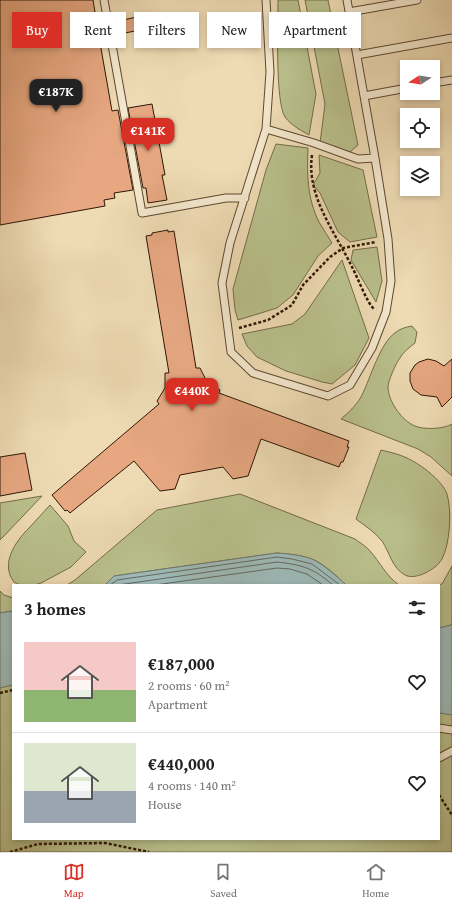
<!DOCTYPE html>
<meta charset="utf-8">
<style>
body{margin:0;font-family:"Gentium Book Plus",serif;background:#f2f2f2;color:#222;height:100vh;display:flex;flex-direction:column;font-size:15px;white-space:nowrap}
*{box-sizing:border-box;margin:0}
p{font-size:13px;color:#767676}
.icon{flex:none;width:22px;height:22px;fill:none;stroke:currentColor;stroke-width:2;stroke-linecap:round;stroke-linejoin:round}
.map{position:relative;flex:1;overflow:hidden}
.drawer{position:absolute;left:12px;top:584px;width:428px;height:256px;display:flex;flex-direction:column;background:#fff;border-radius:0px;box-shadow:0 2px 6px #0003}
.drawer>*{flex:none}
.guide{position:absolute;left:12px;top:12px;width:428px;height:36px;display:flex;gap:8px}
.needle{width:26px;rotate:258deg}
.tools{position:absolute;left:400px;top:60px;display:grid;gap:8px}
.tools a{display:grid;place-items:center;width:40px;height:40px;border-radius:0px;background:#fff;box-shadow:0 2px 6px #0003;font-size:20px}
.price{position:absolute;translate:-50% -34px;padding:0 9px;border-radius:8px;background:#d93025;color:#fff;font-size:13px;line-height:26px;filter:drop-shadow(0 1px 2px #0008)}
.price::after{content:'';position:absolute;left:50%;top:24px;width:12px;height:9px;margin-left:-6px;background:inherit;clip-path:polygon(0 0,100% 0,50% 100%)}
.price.active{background:#222;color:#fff}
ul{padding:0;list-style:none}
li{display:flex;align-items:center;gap:12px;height:100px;padding:0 12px}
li+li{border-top:1px solid #e0e0e0}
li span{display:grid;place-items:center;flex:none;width:112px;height:80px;border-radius:0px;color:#555}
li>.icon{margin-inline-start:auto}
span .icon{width:48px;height:48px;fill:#fffc;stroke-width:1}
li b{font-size:17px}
h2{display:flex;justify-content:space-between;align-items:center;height:48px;padding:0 12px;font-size:17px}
.pill{padding:0 14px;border-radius:0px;background:#fff;box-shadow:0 2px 6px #0003;font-size:14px;line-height:36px}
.pill.active{background:#d93025;color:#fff}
.menu{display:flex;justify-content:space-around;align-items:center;height:56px;border-top:1px solid #e0e0e0;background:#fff;font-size:11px;color:#767676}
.menu a{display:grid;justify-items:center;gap:2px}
.menu .active{color:#d93025}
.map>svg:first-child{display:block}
</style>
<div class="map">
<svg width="452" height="852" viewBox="0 0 452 852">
<rect width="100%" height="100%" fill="#eedbb4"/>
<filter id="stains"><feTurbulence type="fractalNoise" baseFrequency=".005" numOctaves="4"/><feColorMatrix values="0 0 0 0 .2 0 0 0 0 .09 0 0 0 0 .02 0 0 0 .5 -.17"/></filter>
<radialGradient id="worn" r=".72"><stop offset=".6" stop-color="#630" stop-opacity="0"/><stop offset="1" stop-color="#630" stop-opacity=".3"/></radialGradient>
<path fill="#b9c08c" stroke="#746c48" d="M 278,0 L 298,0 L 316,94 L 309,135 C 300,130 291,125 285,117 C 275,101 278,23 278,0 Z
M 305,0 L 328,0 L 358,145 L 350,152 L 320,143 L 325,104 Z
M 276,144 L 308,148 C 307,174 307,198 319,222 C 323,229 328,236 332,243 L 318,256 L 293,295 L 277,308 L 238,320 L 235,310 L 233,289 L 266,170 Z
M 319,155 L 363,170 L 377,237 L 350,242 L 338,232 L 320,193 L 313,185 L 320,173 Z
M 377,247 L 382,281 L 376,302 L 351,260 L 353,250 Z
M 342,260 L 369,338 L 355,365 L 332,384 L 322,382 L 286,371 L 257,357 L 247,346 L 242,334 L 292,324 L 305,314 Z
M 412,326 L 417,332 L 415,343 C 410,347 403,352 400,358 C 396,363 388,381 388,387 C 388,401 402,421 415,426 C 424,430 444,429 452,424 L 452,476 L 431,457 L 418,449 L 341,419 C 350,411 358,404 363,393 C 370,378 381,342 395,333 C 399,329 406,327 412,326 Z
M 381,450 C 389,452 399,454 407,458 C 420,464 442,480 447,494 C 452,511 450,544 442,559 C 438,566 430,571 423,574 C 418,576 410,578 405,575 C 392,568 390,553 382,541 C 375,532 365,526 356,519 Z
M 240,494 L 355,539 C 360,543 366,546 370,551 C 380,562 386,576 399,585 L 346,585 C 338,577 324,564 314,560 C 302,555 289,554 277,553 L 114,576 L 105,585 L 67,585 L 75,580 L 157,510 Z
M 42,496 L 3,537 L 0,540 L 0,503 Z
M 50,505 L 68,526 L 74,541 L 86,552 L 71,567 L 41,583 C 34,586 20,587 14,582 C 0,564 15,542 29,528 C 36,520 43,513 50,505 Z
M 452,566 L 452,623 L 451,625 L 439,628 L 439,585 L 438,585 L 442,584 Z
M 0,591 L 4,595 L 13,598 L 13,611 L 0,613 Z
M 13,677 L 13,839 L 439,839 L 439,694 L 452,696 L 452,852 L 0,852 L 0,681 Z"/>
<path fill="#9db9b7" stroke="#71786f" d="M 277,553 C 289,554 303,555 314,560 C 324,565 338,577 346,585 L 105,585 L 114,576 Z
M 13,611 L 13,685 L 0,688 L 0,613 Z
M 452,623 L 452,715 L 439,713 L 439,628 L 451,625 Z"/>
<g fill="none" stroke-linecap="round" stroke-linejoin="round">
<path stroke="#66685e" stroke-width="1" d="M 110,585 L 117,580 L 277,557 L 292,559 L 312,564 L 340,585
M 118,585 L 277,562 C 303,565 313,568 333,585
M 155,585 L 277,568 L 290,569 L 307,574 L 323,585"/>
</g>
<path fill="#e6a781" stroke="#2e1704" d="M 0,0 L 93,0 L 97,24 L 103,23 L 105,36 L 99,37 L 112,111 L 118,110 L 133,190 L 114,193 L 115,198 L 104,200 L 105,206 L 0,225 Z
M 137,17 L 140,30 L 115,35 L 113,22 Z
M 152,104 L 165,175 L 162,175 L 167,200 L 148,203 L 146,188 L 143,188 L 128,108 Z
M 168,230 L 168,232 L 174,231 L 196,368 L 200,368 L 206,380 L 220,390 L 219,393 L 349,441 L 347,447 L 349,447 L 343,462 L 341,462 L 339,467 L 261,439 L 248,476 L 233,479 L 223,467 L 180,475 L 175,489 L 160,491 L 134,461 L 70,513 L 67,510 L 65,511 L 52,495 L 159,404 L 157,401 L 165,388 L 165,373 L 169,373 L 146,236 L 152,235 L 152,233 Z
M 428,359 L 436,361 L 444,366 L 452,359 L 452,397 L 442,407 L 437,397 L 421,395 L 413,389 L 410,381 L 410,373 L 415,365 L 419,362 Z
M 25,453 L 32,490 L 0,496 L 0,457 Z"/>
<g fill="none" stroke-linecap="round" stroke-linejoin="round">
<g stroke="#5e4830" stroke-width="9">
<path id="service" d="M 104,0 L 142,213 L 226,198 L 245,198
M 266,0 L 270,72 L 266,129 L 230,243 L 222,283 L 231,352 L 253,373 L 328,396 L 350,385 L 372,348 L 386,312 L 391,281 L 388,239 L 375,158 L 347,0
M 349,12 L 417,0
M 357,55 L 452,38
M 433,83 L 452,80
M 364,96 L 407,88
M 266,129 L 314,143 L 358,159 L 375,158
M 439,728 L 452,730
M 439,758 L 452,751"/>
</g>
<path stroke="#2e1704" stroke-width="2.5" stroke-dasharray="3 2" stroke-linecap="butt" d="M 312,155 C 306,197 336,233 353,269 C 358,278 367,303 374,309
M 239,328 L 268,320 L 292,305 L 303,285 L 330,257 L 343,248 L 376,242
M 0,693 L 13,690
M 439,795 L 452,815
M 10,852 L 38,844 L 105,843 L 149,852"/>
<use href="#service" stroke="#f4e8ce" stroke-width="7"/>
</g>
<rect width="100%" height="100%" filter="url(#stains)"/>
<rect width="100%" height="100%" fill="url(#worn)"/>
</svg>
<div class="tools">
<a><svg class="needle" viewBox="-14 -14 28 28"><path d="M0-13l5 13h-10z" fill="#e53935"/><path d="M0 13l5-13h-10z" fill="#767676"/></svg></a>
<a><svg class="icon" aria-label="locate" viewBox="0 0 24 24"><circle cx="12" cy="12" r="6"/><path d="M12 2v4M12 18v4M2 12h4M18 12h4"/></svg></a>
<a><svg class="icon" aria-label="layers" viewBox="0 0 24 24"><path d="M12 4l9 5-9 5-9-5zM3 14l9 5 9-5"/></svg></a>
</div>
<b class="price active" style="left:56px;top:113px">€187K</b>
<b class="price" style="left:148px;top:152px">€141K</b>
<b class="price" style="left:192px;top:412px">€440K</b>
<div class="guide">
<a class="pill active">Buy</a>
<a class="pill">Rent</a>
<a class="pill">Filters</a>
<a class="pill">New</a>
<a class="pill">Apartment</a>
</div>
<section class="drawer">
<h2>3 homes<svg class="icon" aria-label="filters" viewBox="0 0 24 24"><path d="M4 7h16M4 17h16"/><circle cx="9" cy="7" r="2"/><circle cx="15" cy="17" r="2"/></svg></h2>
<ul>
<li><span style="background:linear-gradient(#f6c9c9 60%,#8fb573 0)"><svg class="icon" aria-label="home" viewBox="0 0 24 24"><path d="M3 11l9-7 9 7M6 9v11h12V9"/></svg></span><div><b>€187,000</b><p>2 rooms · 60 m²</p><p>Apartment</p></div><svg class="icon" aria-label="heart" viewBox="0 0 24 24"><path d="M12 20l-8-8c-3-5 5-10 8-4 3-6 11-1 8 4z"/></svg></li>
<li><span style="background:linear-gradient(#dfe7d0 60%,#9aa5b1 0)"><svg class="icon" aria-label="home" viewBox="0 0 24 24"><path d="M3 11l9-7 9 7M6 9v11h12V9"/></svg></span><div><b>€440,000</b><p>4 rooms · 140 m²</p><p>House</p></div><svg class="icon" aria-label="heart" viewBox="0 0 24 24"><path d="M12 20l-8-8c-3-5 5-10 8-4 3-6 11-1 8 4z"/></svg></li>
</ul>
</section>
</div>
<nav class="menu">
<a class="active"><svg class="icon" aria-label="map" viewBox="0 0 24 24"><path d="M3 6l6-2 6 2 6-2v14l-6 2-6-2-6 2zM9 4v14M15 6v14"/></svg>Map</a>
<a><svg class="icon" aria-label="saved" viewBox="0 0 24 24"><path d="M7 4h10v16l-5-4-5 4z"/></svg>Saved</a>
<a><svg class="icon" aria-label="home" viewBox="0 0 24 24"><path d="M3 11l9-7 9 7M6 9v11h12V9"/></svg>Home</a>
</nav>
